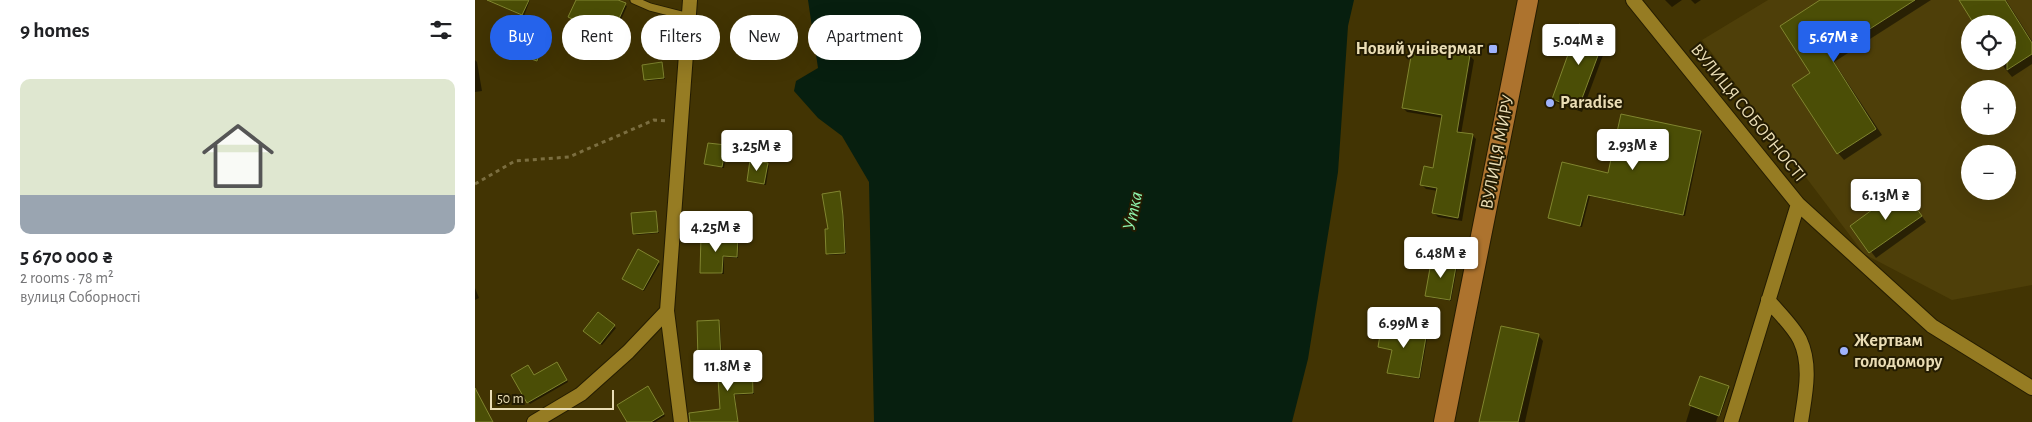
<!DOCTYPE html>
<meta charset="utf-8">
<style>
body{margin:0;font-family:"Alegreya Sans",sans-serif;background:#f6f6f6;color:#202124;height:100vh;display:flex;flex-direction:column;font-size:19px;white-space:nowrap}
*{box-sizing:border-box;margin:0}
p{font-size:16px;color:#757577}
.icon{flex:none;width:28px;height:28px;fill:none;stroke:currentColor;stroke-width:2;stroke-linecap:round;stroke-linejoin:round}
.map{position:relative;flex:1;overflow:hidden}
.drawer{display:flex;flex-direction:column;background:#fff;width:475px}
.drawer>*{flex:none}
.banner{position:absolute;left:15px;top:15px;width:475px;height:45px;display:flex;gap:10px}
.fabs{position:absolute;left:1486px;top:15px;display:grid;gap:10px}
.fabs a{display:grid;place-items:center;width:55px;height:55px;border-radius:50%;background:#fff;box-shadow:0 5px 20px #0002;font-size:25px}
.scale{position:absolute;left:15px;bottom:12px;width:124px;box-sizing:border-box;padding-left:5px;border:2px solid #eaddb5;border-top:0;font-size:14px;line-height:18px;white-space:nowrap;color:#eaddb5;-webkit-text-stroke:4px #241c02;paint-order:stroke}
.price{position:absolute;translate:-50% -42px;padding:0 11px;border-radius:5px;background:#fff;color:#222;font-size:16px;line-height:32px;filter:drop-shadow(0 1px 2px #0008)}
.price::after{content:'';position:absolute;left:50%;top:30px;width:15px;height:11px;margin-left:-8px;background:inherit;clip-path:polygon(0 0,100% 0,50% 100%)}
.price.active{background:#2563eb;color:#fff}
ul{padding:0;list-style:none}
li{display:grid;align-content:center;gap:10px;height:265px;padding:0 20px}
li+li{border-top:1px solid #e0e0e0}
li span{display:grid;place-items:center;height:155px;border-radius:10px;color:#555}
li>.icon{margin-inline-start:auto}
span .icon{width:90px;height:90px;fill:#fffc;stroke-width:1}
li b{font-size:21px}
h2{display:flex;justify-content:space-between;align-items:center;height:60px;padding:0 20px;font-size:21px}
.tag{padding:0 18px;border-radius:22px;background:#fff;box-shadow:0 5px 20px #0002;font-size:18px;line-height:45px}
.tag.active{background:#2563eb;color:#fff}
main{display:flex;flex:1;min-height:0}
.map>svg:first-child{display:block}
</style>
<main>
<section class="drawer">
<h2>9 homes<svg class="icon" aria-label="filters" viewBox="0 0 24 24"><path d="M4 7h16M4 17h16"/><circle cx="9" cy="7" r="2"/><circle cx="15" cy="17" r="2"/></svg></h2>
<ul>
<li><span style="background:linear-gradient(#dfe7d0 75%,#9aa5b1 0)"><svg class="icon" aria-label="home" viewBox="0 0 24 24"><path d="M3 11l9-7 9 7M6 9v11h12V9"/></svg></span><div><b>5 670 000 ₴</b><p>2 rooms · 78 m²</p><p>вулиця Соборності</p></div></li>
</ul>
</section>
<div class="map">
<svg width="1557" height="422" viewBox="0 0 1557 422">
<rect width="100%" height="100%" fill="#423403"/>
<path fill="#4e3f09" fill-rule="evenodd" d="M 1293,0 L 1557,0 L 1557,285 L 1477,300 L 1389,254 L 1227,40 ZM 1495,24 L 1532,24 L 1532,61 L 1495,61 ZM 1495,89 L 1532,89 L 1532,126 L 1495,126 ZM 1495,154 L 1532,154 L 1532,191 L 1495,191 Z"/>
<path fill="#071f0f" d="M 333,0 L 879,0 L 873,26 L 863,172 L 833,359 L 817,422 L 399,422 L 394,182 L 367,136 L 343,118 L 319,91 L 321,81 L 343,68 Z"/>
<path fill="#0007" d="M 23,0 L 55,0 L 49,16 L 23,5 L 22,3 Z
M 102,0 L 140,0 L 152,6 L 145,22 L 136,18 L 129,33 L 94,17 Z
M 1190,0 L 1207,0 L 1197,7 Z
M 1216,0 L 1226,0 L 1220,4 Z
M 1348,0 L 1456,0 L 1359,62 L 1407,135 L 1369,160 L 1363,153 L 1337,74 Z
M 1485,0 L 1531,0 L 1557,41 L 1557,64 L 1537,77 L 1524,61 L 1532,61 L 1532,24 Z
M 72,29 L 74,30 L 63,61 L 36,52 Z
M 1130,35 L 1134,39 L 1107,112 L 1082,103 L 1078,99 Z
M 995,56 L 999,60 L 986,134 L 997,135 L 1001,139 L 987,221 L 963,217 L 959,213 L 963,191 L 951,189 L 947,185 L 959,170 L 968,118 L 932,112 L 928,108 Z
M 0,60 L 2,62 L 7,91 L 0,92 Z
M 187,64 L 190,79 L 172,81 L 170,79 Z
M 1225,132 L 1227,134 L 1210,216 L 1115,196 L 1107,227 L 1074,217 L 1134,175 Z
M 250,147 L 252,148 L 249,168 L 230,164 Z
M 292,164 L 294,166 L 291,185 L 273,181 Z
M 364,192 L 369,218 L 371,254 L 354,255 L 352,253 L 354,230 Z
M 1432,195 L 1451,222 L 1401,258 L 1376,226 Z
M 181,212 L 184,233 L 161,235 L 159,233 Z
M 262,239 L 264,240 L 263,258 L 249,257 L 249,274 L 226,272 Z
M 183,262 L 185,264 L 169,291 L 150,280 Z
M 981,262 L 983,263 L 976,301 L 953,297 L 952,296 Z
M 0,288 L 4,298 L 0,300 Z
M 123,314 L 141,328 L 127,345 L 110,331 Z
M 244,321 L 245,322 L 247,360 L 226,361 L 225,359 Z
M 952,333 L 953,334 L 945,379 L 915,374 L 914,372 L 918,350 L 904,347 Z
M 1063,335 L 1068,341 L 1050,422 L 1005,422 Z
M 276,363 L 279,394 L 260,395 L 263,422 L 226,422 L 246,410 Z
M 83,365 L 93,382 L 55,404 L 53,402 L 59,377 Z
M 1225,377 L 1255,389 L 1245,416 L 1243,416 L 1241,422 L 1211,422 Z
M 174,390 L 190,416 L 180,422 L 154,422 Z"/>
<path fill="#4b4e06" stroke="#80852f" d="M 12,0 L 54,0 L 47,15 Z
M 101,0 L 143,0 L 151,3 L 143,21 L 134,17 L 127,33 L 93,17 Z
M 1345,0 L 1440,0 L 1354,55 L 1401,129 L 1362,154 L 1317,85 L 1335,73 L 1305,26 Z
M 1484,0 L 1530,0 L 1557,43 L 1557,54 L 1532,70 L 1532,24 L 1499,24 Z
M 44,18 L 73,28 L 62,61 L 33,51 Z
M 1104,24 L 1131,34 L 1103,109 L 1077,99 Z
M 938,45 L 995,55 L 982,132 L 998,134 L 983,218 L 957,213 L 962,188 L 945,185 L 949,166 L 958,168 L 967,115 L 927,108 Z
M 187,62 L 189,78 L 169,80 L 167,65 Z
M 1146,114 L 1226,131 L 1208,215 L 1113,195 L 1105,226 L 1073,218 L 1087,162 L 1133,173 Z
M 233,143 L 251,145 L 247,167 L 229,164 Z
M 275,160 L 293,163 L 289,184 L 272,181 Z
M 1427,188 L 1447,216 L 1394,253 L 1375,226 Z
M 365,191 L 368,216 L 370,253 L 351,254 L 350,229 L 353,229 L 347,194 Z
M 181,211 L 183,232 L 158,234 L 156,213 Z
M 226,236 L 263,237 L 262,257 L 248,256 L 247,273 L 225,273 Z
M 163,249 L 184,261 L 168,290 L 147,279 Z
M 957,257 L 982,261 L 975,300 L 950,296 Z
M 123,312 L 140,325 L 125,344 L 108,331 Z
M 244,320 L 246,359 L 223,360 L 222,321 Z
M 907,323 L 952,331 L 944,378 L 912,373 L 917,350 L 903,347 Z
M 1026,326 L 1064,334 L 1043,422 L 1004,422 Z
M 277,361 L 278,393 L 259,394 L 263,422 L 215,422 L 214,413 L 245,409 L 242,363 Z
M 82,362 L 92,380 L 52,403 L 36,375 L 53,365 L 59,375 Z
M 1225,376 L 1254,386 L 1244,416 L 1214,405 Z
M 173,386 L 189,414 L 176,422 L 152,422 L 142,405 Z
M 0,388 L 18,422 L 0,422 Z"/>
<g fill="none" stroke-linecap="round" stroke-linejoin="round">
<g stroke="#241c02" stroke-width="9">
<path id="service" d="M 159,0 L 175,7 L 214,17"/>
</g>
<g stroke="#241c02" stroke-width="16">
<path id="minor" d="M 1158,0 L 1323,204 L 1457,326 L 1557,388
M 1293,300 C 1303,312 1318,326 1325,340 C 1337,366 1330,395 1326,422
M 59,422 L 106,394 L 153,352 L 192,311
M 206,422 L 192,311 L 215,0
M 1256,422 L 1323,204"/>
</g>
<g stroke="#241c02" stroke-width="22">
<path id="secondary" d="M 969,422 L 1053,0"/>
</g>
<path stroke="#7b6e40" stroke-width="3" stroke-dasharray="4 4" stroke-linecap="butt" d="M 0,184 L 40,161 L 94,157 L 179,120 L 193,121"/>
<use href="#service" stroke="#967c23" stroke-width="7"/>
<use href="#minor" stroke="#967c23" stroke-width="14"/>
<use href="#secondary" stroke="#ad732e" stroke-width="20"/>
</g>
<g fill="#9fb3fd" stroke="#241c02" stroke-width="2">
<rect x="1013" y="44" width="10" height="10" rx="2.5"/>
<circle cx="1075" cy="103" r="5"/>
<circle cx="1369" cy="351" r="5"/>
</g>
<g text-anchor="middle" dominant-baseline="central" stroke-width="4" stroke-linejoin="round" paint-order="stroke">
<g font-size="18" font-weight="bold" fill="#eaddb5" stroke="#241c02" text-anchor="start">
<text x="1008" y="49" text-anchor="end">Новий універмаг</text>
<text x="1085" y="103">Paradise</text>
<text x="1379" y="341">Жертвам<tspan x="1379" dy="21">голодомору</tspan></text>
</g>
<g font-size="18" fill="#eaddb5" stroke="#241c02">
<text transform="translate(1273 113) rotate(51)">ВУЛИЦЯ СОБОРНОСТІ</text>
<text transform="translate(1023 152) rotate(-79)">ВУЛИЦЯ МИРУ</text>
</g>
<g font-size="19" font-style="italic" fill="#8ff5ae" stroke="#241c02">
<text transform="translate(658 211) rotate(-78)">Утка</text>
</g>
</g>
</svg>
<div class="fabs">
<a><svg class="icon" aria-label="locate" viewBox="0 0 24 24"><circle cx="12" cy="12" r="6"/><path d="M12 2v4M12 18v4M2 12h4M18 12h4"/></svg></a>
<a>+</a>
<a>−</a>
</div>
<div class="scale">50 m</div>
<b class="price active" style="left:1359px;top:63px">5.67M ₴</b>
<b class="price" style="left:1104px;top:66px">5.04M ₴</b>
<b class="price" style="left:1158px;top:171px">2.93M ₴</b>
<b class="price" style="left:282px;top:172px">3.25M ₴</b>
<b class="price" style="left:1411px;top:221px">6.13M ₴</b>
<b class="price" style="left:241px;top:253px">4.25M ₴</b>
<b class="price" style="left:966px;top:279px">6.48M ₴</b>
<b class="price" style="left:929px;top:349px">6.99M ₴</b>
<b class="price" style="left:253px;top:392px">11.8M ₴</b>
<div class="banner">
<a class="tag active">Buy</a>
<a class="tag">Rent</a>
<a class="tag">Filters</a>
<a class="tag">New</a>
<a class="tag">Apartment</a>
</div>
</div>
</main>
